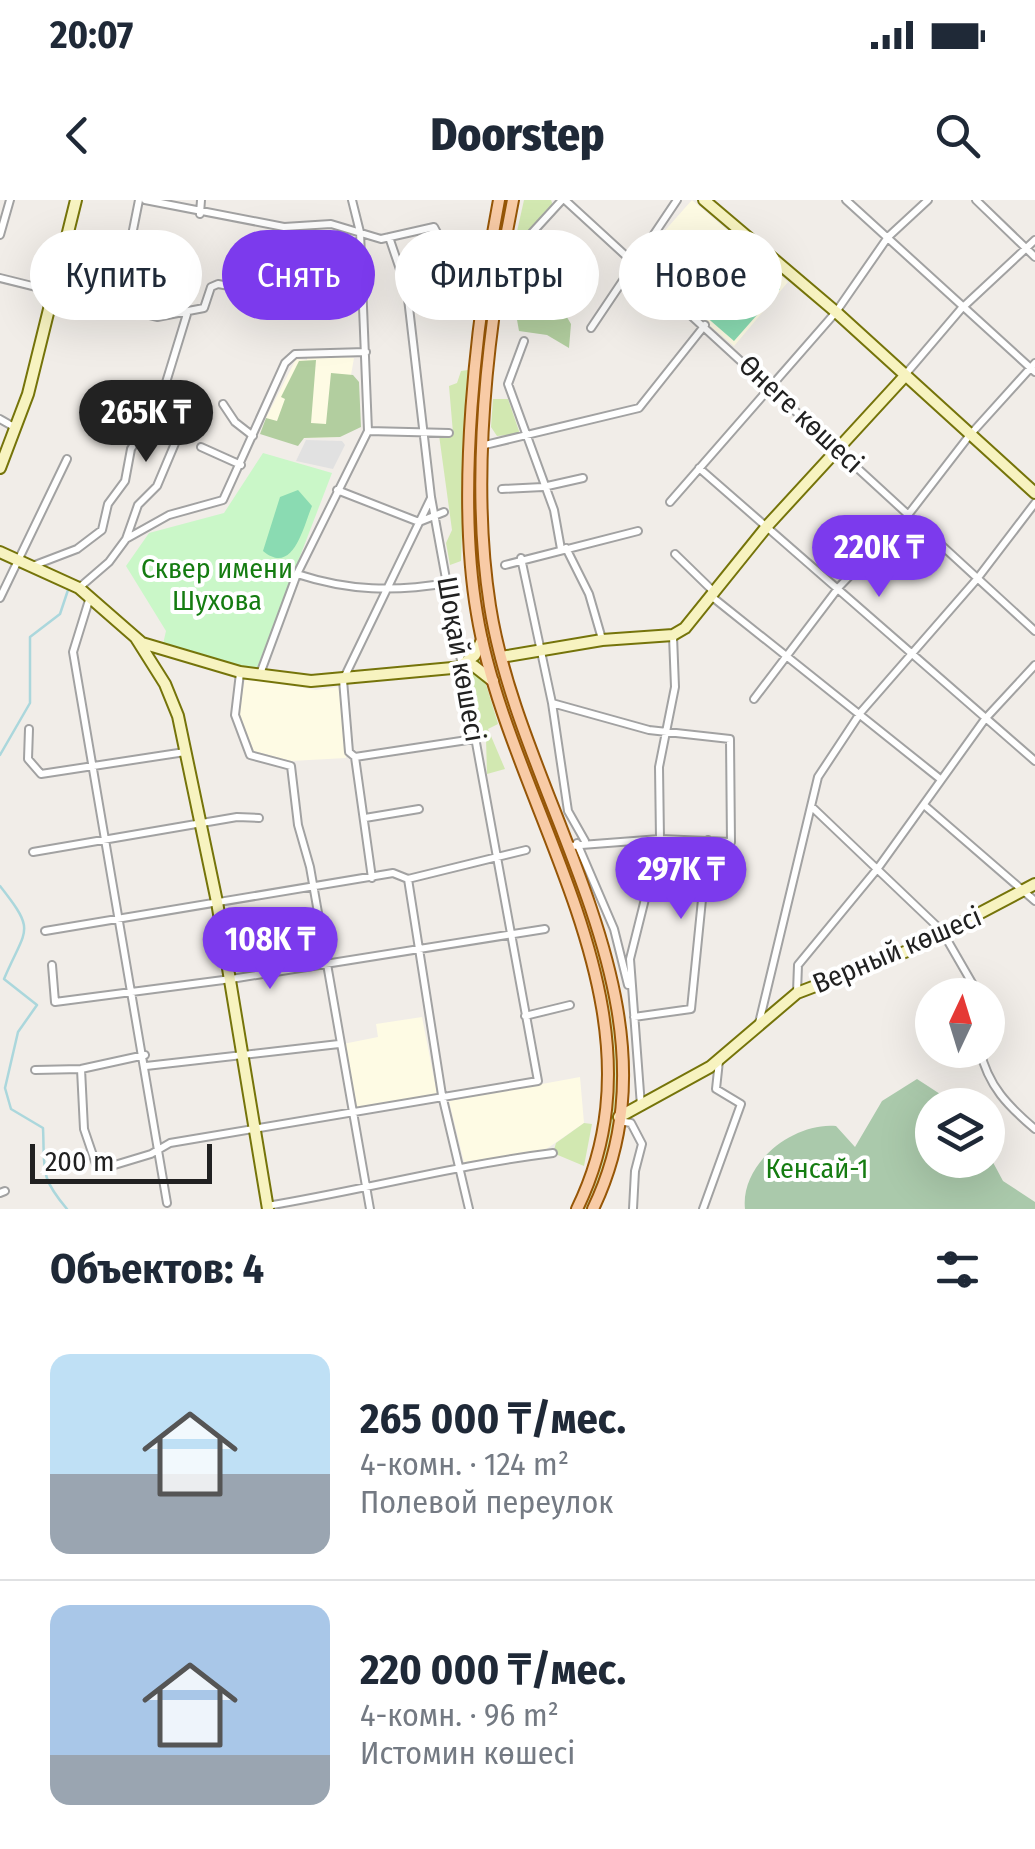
<!DOCTYPE html>
<html lang="ru">
<meta charset="utf-8">
<style>
body{margin:0;font-family:"Fira Sans Condensed",sans-serif;background:#f6f6f7;color:#1f2937;height:100vh;display:flex;flex-direction:column;font-size:38px;white-space:nowrap}
*{box-sizing:border-box;margin:0}
p{font-size:32px;color:#747a83}
.icon{flex:none;width:55px;height:55px;fill:none;stroke:currentColor;stroke-width:2;stroke-linecap:round;stroke-linejoin:round}
.map{position:relative;height:1009px;overflow:hidden}
.details{display:flex;flex-direction:column;background:#fff;flex:1}
.details>*{flex:none}
.top-card{position:absolute;left:30px;top:30px;width:975px;height:90px;display:flex;gap:20px}
.needle{width:65px;rotate:4deg}
.fabs{position:absolute;left:915px;top:778px;display:grid;gap:20px}
.fabs a{display:grid;place-items:center;width:90px;height:90px;border-radius:50%;background:#fff;box-shadow:0 10px 40px #0002;font-size:50px}
.scale{position:absolute;left:30px;bottom:25px;width:182px;box-sizing:border-box;padding-left:10px;border:5px solid #212121;border-top:0;font-size:28px;line-height:35px;white-space:nowrap;color:#212121;-webkit-text-stroke:8px #fff;paint-order:stroke}
.price{position:absolute;translate:-50% -85px;padding:0 22px;border-radius:35px;background:#7c3aed;color:#fff;font-size:32px;line-height:65px;filter:drop-shadow(0 2px 5px #0008)}
.price::after{content:'';position:absolute;left:50%;top:60px;width:30px;height:22px;margin-left:-15px;background:inherit;clip-path:polygon(0 0,100% 0,50% 100%)}
.price.selected{background:#222;color:#fff}
ul{padding:0;list-style:none}
li{display:flex;align-items:center;gap:30px;height:250px;padding:0 50px}
li+li{border-top:2px solid #e0e1e3}
li span{display:grid;place-items:center;flex:none;width:280px;height:200px;border-radius:20px;color:#555}
li>.icon{margin-inline-start:auto}
span .icon{width:120px;height:120px;fill:#fffc;stroke-width:1}
li b{font-size:42px}
h2{display:flex;justify-content:space-between;align-items:center;height:120px;padding:0 50px;font-size:42px}
.chip{padding:0 35px;border-radius:45px;background:#fff;box-shadow:0 10px 40px #0002;font-size:35px;line-height:90px}
.chip.selected{background:#7c3aed;color:#fff}
.status{display:flex;justify-content:space-between;align-items:center;height:70px;padding:0 50px;background:#fff;direction:ltr}
.status svg{height:28px;fill:currentColor}
header{display:flex;justify-content:space-between;align-items:center;height:130px;padding:0 50px;background:#fff;font-size:45px;font-weight:800}
.map>svg:first-child{display:block}
</style>
<div class="status"><b>20:07</b><svg viewBox="0 0 49 12"><path d="M0 12V9h3v3zM5 12V6h3v6zM10 12V3h3v9zM15 12V0h3v12zM26 1h20v11H26zM47 4h2v5h-2z"/></svg></div>
<header><svg class="icon" aria-label="back" viewBox="0 0 24 24"><path d="M15 5l-7 7 7 7"/></svg>Doorstep<svg class="icon" aria-label="search" viewBox="0 0 24 24"><circle cx="10" cy="10" r="6"/><path d="M15 15l6 6"/></svg></header>
<div class="map">
<svg width="1035" height="1009" viewBox="0 0 1035 1009">
<rect width="100%" height="100%" fill="#f1ede8"/>
<path fill="#fefbe4" d="M 692,0 L 788,82 L 734,146 L 636,63 Z
M 307,154 L 354,158 L 340,237 L 280,239 L 266,218 L 296,159 L 307,160 Z
M 245,478 L 316,490 L 339,487 L 346,558 L 291,561 L 254,551 L 239,514 Z
M 422,817 L 437,894 L 355,910 L 343,844 L 378,837 L 376,824 Z
M 580,877 L 584,923 L 545,950 L 464,962 L 449,901 Z"/>
<path fill="#d2e8b1" d="M 503,0 L 508,0 C 485,131 468,268 483,401 L 480,401 C 466,268 480,131 503,0 Z
M 524,0 L 551,0 L 554,8 L 529,32 L 516,36 Z
M 468,170 L 461,361 L 450,365 L 446,343 L 452,330 L 439,235 L 453,233 L 449,186 L 457,183 L 461,171 Z
M 493,199 L 508,199 L 520,234 L 497,236 L 491,227 Z
M 487,424 C 494,448 498,474 506,498 C 545,621 618,744 619,876 C 619,920 606,970 588,1009 L 583,1009 C 645,875 596,756 550,627 C 525,560 501,494 483,425 Z
M 472,469 L 483,474 L 498,524 L 488,529 L 505,569 L 487,574 L 486,538 L 478,527 L 466,475 Z
M 584,923 L 592,924 L 584,966 L 553,953 L 556,943 Z"/>
<path fill="#b2ce9f" d="M 518,59 L 527,59 L 539,70 L 571,124 L 569,148 L 547,135 L 519,131 L 514,103 L 522,72 L 514,64 Z
M 316,160 L 311,223 L 326,224 L 331,173 L 353,175 L 359,182 L 361,227 L 340,237 L 304,238 L 298,246 L 260,234 L 266,218 L 277,221 L 285,199 L 281,197 L 299,161 Z"/>
<path fill="#aac9ab" d="M 917,879 L 957,905 L 932,905 L 932,960 L 988,960 L 988,953 L 1003,981 L 1035,1002 L 1035,1009 L 745,1009 C 740,963 794,922 836,926 L 855,947 L 882,901 Z"/>
<path fill="#caf7c8" d="M 263,253 L 332,273 L 256,471 L 163,444 L 166,431 L 126,366 L 149,333 L 224,313 Z"/>
<path fill="#8adbb2" d="M 751,63 L 780,89 L 734,141 L 704,115 Z
M 298,290 L 312,306 C 303,328 293,376 263,351 L 280,297 Z"/>
<path fill="#e1e1e1" d="M 306,240 L 342,241 L 345,245 L 333,269 L 296,261 Z"/>
<g fill="none" stroke-linecap="round" stroke-linejoin="round">
<path stroke="#abd7dc" stroke-width="2.5" d="M 0,555 L 30,503 L 30,437 L 60,414 L 68,390
M 0,686 C 37,733 26,727 4,779 L 37,805 L 18,832 L 5,888 L 11,909 L 43,928 C 45,970 39,976 67,1009"/>
<g stroke="#a2a2a2" stroke-width="10">
<path id="street" d="M 145,0 L 284,27 L 331,24 L 381,39 L 434,27 L 457,70
M 565,0 L 1035,431
M 846,0 L 1035,172
M 976,0 L 1035,57
M 200,14 L 201,0
M 0,35 L 10,0
M 545,67 L 519,47 L 562,0
M 0,78 L 157,117 L 204,108 L 211,87 L 218,84 L 269,93 L 362,88
M 118,105 L 139,0
M 591,128 L 677,0
M 524,141 L 508,184 L 554,310 L 561,349
M 904,176 L 961,109 L 1035,40
M 223,204 L 235,222 L 253,236
M 0,219 L 14,227
M 368,231 L 449,233
M 485,245 L 639,208 L 705,125
M 201,247 L 241,265
M 699,268 L 1035,561
M 502,289 L 543,287 L 583,278
M 337,290 L 419,322 L 444,312
M 431,298 L 343,480 L 349,552 L 355,557 L 474,539
M 670,302 L 836,112 L 888,37 L 928,0
M 126,339 L 169,315 L 223,300 L 285,163 L 295,154 L 366,152
M 566,348 L 589,394 L 602,439
M 675,354 L 713,391
M 521,358 L 552,503 L 568,611 L 585,641
M 35,365 L 77,349 L 102,330 L 108,304 L 125,281 L 131,249 L 160,202 L 187,114
M 505,365 L 638,331
M 297,374 C 349,391 394,392 448,383
M 80,387 L 109,362 L 126,339 L 138,305 L 157,286 L 176,241
M 711,396 L 939,578
M 90,397 L 73,452 L 167,1003
M 0,398 L 67,259
M 240,473 L 235,515 L 250,555 L 291,566 L 298,625 L 310,667 L 370,1009
M 260,474 L 297,374 L 368,231 L 360,32 L 352,0
M 754,499 L 839,387 L 908,315 L 969,236 L 1035,163
M 552,503 L 649,530 L 730,539 L 731,642 L 660,639 L 568,646
M 29,529 L 28,559 L 41,574 L 185,552
M 355,557 L 372,678
M 924,605 L 1035,701
M 812,607 L 942,731 L 979,795
M 365,618 L 419,609
M 577,643 L 614,729 L 628,785
M 33,652 L 237,617 L 259,618
M 408,679 L 442,895 L 469,1009
M 45,731 L 393,673 L 408,679 L 526,650
M 52,765 L 55,802 L 231,779 L 545,729
M 797,792 L 798,765 L 878,668 L 985,519 L 1035,465
M 525,816 L 570,805
M 634,817 L 691,809 L 708,640
M 759,823 L 818,577 L 861,512 L 977,379 L 1035,303
M 980,850 C 988,886 1008,906 1035,929
M 146,866 L 339,844
M 81,869 L 84,929 L 98,970 L 151,954 L 170,943 L 538,881 L 431,297 L 407,90 L 389,37
M 35,870 L 81,869 L 145,855
M 641,906 L 630,759 L 660,639 L 659,567 L 675,487 L 673,436
M 619,921 L 631,923 L 642,944 L 635,971 L 633,1009
M 0,993 L 5,991
M 267,1006 C 363,990 457,965 553,953
M 703,1009 L 741,904 L 716,889 L 719,861"/>
</g>
<g stroke="#75740a" stroke-width="14">
<path id="secondary" d="M 704,0 L 836,112 L 1035,293
M 0,268 L 28,194 L 76,0
M 0,352 L 79,388 L 142,443 L 240,472 L 311,481 L 474,466 L 493,481
M 136,438 L 165,484 L 178,516 L 217,702 L 268,1009
M 501,457 L 602,440 L 673,435 L 685,428 L 768,325 L 904,177
M 461,466 L 475,455 L 482,440
M 619,917 L 710,867 L 797,793 L 910,750 L 1035,684"/>
</g>
<g stroke="#965607" stroke-width="14">
<path id="primary" d="M 499,0 C 476,122 456,292 477,414 C 509,609 676,807 577,1009
M 513,0 C 488,126 470,278 490,406 C 521,604 691,805 593,1009"/>
</g>
<use href="#street" stroke="#fff" stroke-width="6"/>
<use href="#secondary" stroke="#f7f3c0" stroke-width="10"/>
<use href="#primary" stroke="#f8cba6" stroke-width="10"/>
</g>
<g text-anchor="middle" dominant-baseline="central" stroke-width="8" stroke-linejoin="round" paint-order="stroke">
<g font-size="28" fill="#212121" stroke="#fff">
<text transform="translate(801 214) rotate(43)">Өнеге көшесі</text>
<text transform="translate(461 459) rotate(80)">Шоқай көшесі</text>
<text transform="translate(897 750) rotate(-23)">Верный көшесі</text>
</g>
<g font-size="28" fill="#157c11" stroke="#fff">
<text x="217" y="368">Сквер имени<tspan x="217" dy="32">Шухова</tspan></text>
<text x="817" y="968">Кенсай-1</text>
</g>
</g>
</svg>
<div class="fabs">
<a><svg class="needle" viewBox="-14 -14 28 28"><path d="M0-13l5 13h-10z" fill="#e53935"/><path d="M0 13l5-13h-10z" fill="#747a83"/></svg></a>
<a><svg class="icon" aria-label="layers" viewBox="0 0 24 24"><path d="M12 4l9 5-9 5-9-5zM3 14l9 5 9-5"/></svg></a>
</div>
<div class="scale">200 m</div>
<b class="price selected" style="left:146px;top:265px">265K ₸</b>
<b class="price" style="left:879px;top:400px">220K ₸</b>
<b class="price" style="left:681px;top:722px">297K ₸</b>
<b class="price" style="left:270px;top:792px">108K ₸</b>
<div class="top-card">
<a class="chip">Купить</a>
<a class="chip selected">Снять</a>
<a class="chip">Фильтры</a>
<a class="chip">Новое</a>
</div>
</div>
<section class="details">
<h2>Объектов: 4<svg class="icon" aria-label="filters" viewBox="0 0 24 24"><path d="M4 7h16M4 17h16"/><circle cx="9" cy="7" r="2"/><circle cx="15" cy="17" r="2"/></svg></h2>
<ul>
<li><span style="background:linear-gradient(#bfe0f5 60%,#9aa5b1 0)"><svg class="icon" aria-label="home" viewBox="0 0 24 24"><path d="M3 11l9-7 9 7M6 9v11h12V9"/></svg></span><div><b>265 000 ₸/мес.</b><p>4-комн. · 124 m²</p><p>Полевой переулок</p></div></li>
<li><span style="background:linear-gradient(#a9c7e8 75%,#9aa5b1 0)"><svg class="icon" aria-label="home" viewBox="0 0 24 24"><path d="M3 11l9-7 9 7M6 9v11h12V9"/></svg></span><div><b>220 000 ₸/мес.</b><p>4-комн. · 96 m²</p><p>Истомин көшесі</p></div></li>
</ul>
</section>
